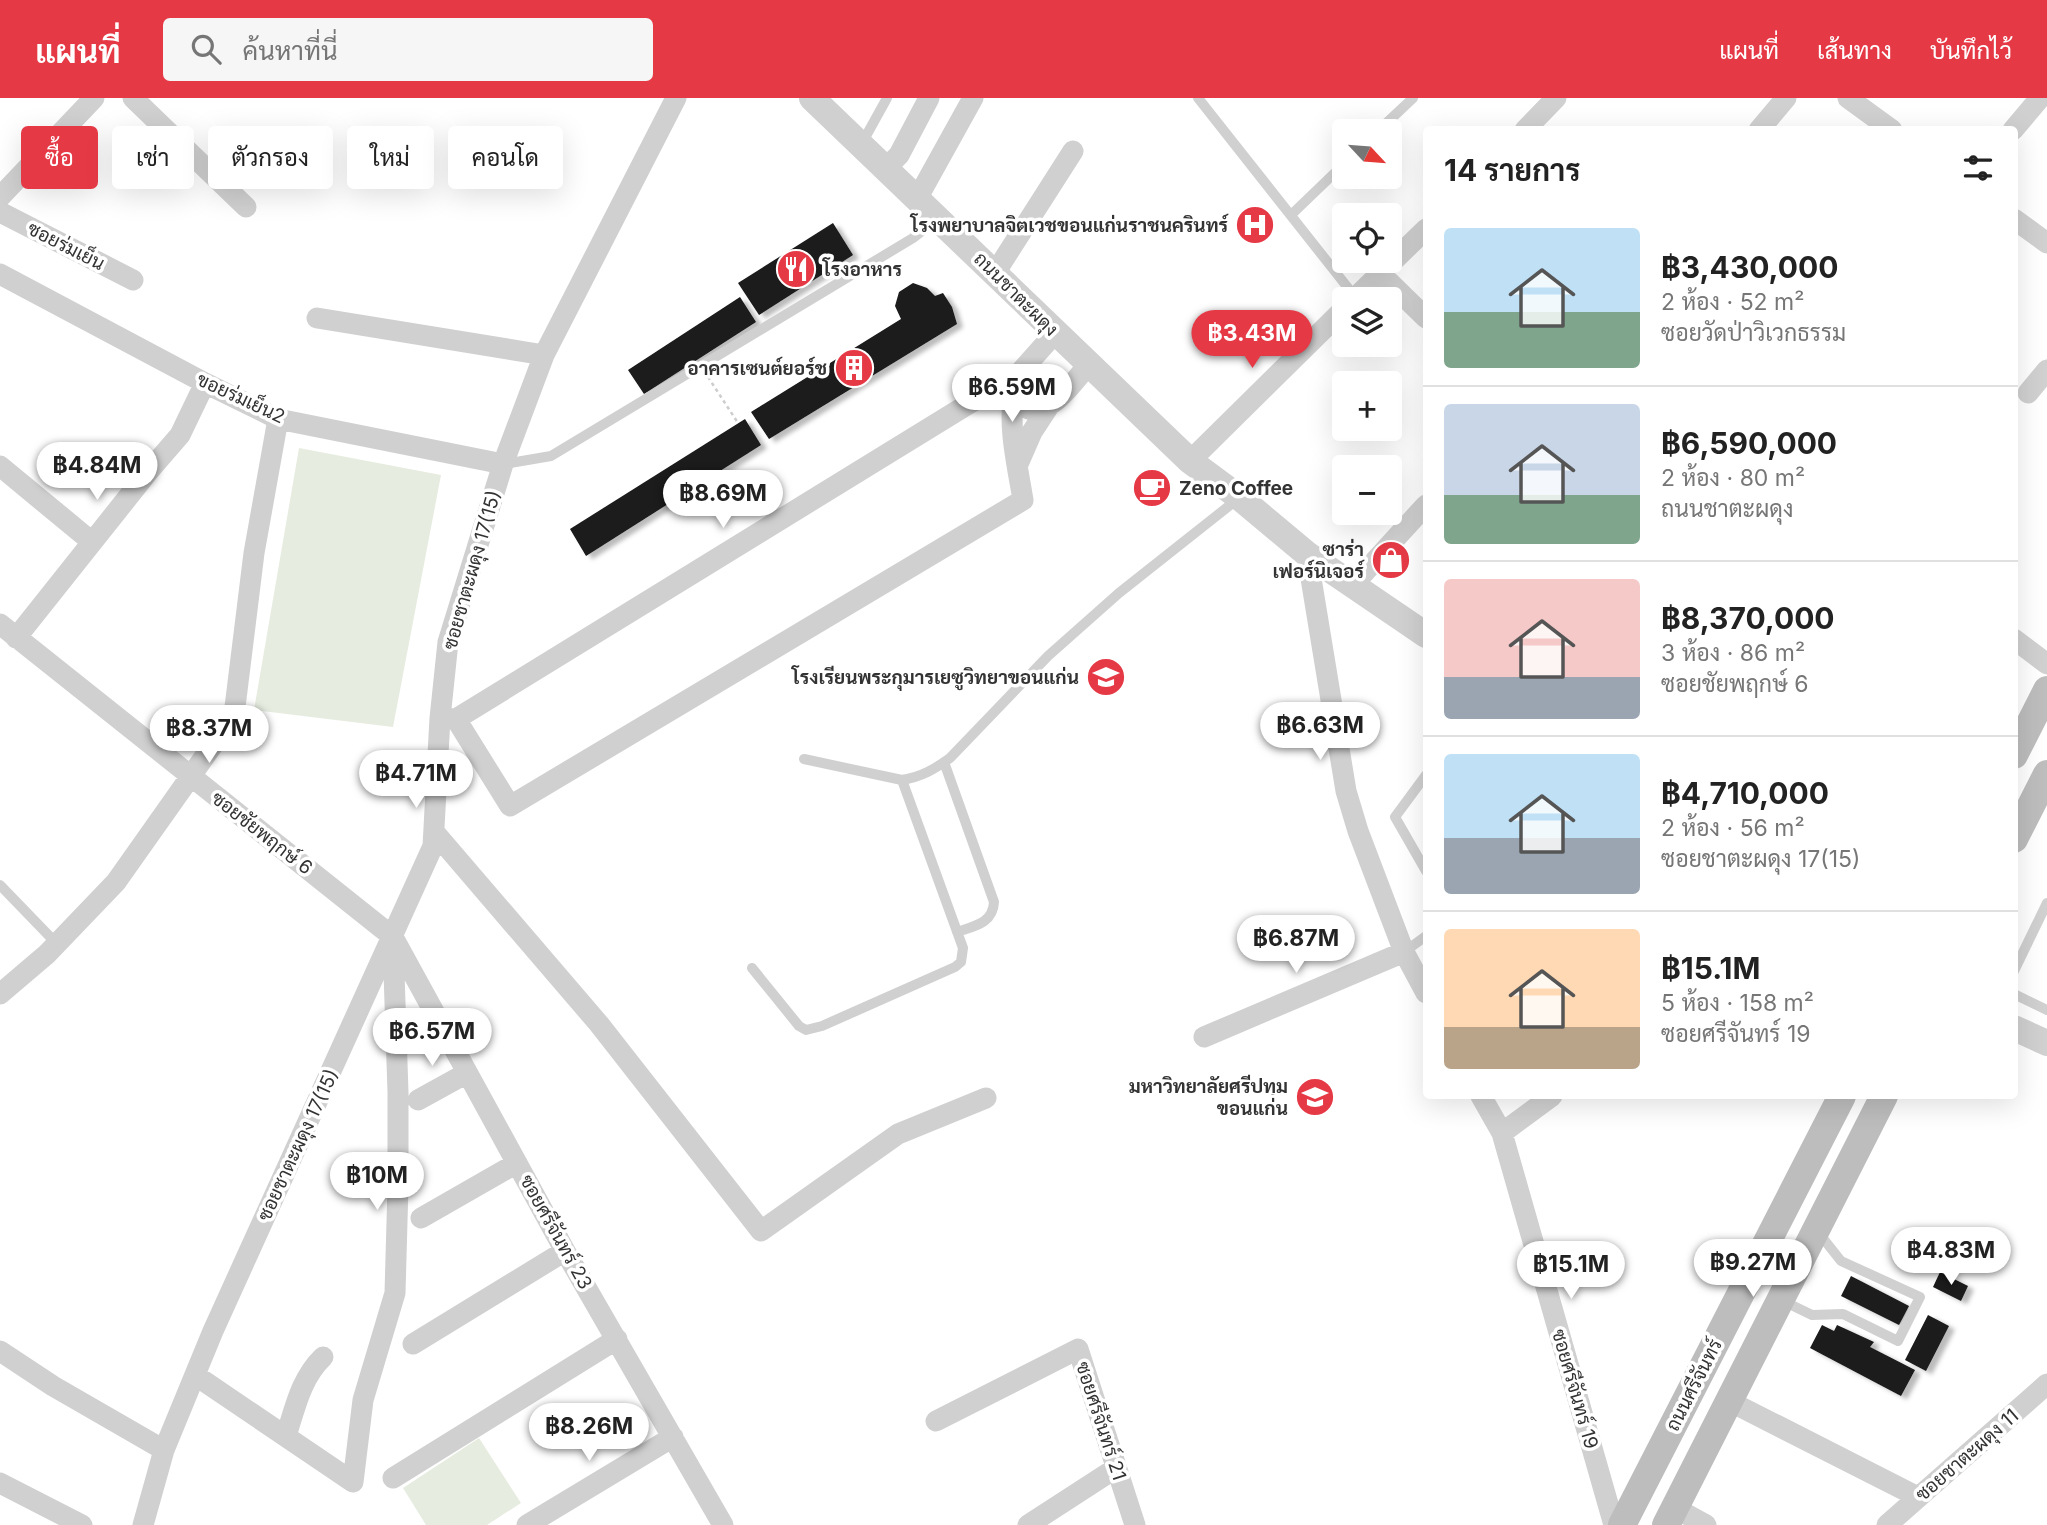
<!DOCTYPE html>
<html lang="th">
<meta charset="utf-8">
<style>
body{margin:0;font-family:Inter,Sarabun,sans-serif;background:#f6f6f6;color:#222;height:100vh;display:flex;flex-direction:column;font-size:26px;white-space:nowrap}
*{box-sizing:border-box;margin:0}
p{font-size:23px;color:#767676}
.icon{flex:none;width:38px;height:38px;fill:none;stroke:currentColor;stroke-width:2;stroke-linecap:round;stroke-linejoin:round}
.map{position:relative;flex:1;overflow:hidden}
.drawer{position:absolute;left:1423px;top:28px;width:595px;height:973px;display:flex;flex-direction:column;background:#fff;border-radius:7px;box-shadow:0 7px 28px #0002}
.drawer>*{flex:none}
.hud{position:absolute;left:21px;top:28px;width:665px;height:63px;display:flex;gap:14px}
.needle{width:46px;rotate:116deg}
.controls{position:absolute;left:1332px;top:21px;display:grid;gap:14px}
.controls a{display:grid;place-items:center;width:70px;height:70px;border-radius:7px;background:#fff;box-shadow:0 7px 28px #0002;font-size:35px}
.price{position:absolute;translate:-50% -60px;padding:0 16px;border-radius:24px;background:#fff;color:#222;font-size:23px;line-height:46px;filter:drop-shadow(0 2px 4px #0008)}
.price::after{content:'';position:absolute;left:50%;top:42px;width:21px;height:16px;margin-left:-10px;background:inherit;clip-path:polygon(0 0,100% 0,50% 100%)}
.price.selected{background:#e63946;color:#fff}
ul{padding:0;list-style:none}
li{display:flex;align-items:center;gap:21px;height:175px;padding:0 21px}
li+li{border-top:2px solid #e0e0e0}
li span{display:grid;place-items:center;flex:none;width:196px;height:140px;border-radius:7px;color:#555}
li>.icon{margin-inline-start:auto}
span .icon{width:84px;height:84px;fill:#fffc;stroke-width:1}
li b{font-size:30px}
h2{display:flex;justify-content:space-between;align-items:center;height:84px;padding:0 21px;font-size:30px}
.pill{padding:0 24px;border-radius:7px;background:#fff;box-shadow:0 7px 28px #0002;font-size:24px;line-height:63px}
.pill.selected{background:#e63946;color:#fff}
header{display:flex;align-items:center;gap:42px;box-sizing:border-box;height:98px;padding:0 35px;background:#e63946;color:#fff}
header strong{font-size:33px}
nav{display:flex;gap:38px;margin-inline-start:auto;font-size:24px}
.search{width:490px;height:63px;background:#f6f6f6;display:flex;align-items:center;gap:18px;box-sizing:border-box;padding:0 24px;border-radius:7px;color:#767676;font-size:26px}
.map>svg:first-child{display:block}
</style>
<header>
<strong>แผนที่</strong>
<div class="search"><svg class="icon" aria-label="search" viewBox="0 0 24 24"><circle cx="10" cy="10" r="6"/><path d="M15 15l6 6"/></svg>ค้นหาที่นี่</div>
<nav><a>แผนที่</a><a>เส้นทาง</a><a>บันทึกไว้</a></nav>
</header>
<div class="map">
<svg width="2047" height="1427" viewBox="0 0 2047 1427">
<defs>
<filter id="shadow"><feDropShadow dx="6" dy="3.5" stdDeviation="2" flood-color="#0004"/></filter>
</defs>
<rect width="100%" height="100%" fill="#fff"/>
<path fill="#e6ecdf" d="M 299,350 L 441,377 L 393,629 L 254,612 Z
M 479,1340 L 521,1405 L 487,1427 L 426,1427 L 403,1390 Z"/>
<path fill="#1a1a1a" filter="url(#shadow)" d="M 833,125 L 853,157 L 759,217 L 738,185 Z
M 913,185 L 927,190 L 935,198 L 943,195 L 952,209 L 957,226 L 769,341 L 751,314 L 901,221 L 895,208 L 899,194 Z
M 740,199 L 756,224 L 644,296 L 628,272 Z
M 745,321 L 761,347 L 586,458 L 570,431 Z
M 1940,1174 L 1968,1188 L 1961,1203 L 1933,1189 Z
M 1851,1178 L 1909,1208 L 1899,1227 L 1841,1198 Z
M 1928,1217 L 1949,1228 L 1926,1273 L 1905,1262 Z
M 1822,1227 L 1834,1233 L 1837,1227 L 1874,1244 L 1870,1249 L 1915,1272 L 1901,1298 L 1810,1250 Z"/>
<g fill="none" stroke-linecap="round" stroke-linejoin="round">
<path stroke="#cdcdcd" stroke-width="2.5" stroke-dasharray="3.5 3.5" stroke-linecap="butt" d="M 708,279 L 738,325"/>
<path stroke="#d0d0d0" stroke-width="10" d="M 1198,0 L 1356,200
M 1378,33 L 1413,0
M 861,47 L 887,0
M 1292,116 L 1344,66
M 504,366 L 551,358 L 913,140 L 937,121
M 804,661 L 902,682 C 921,679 935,671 950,660 L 1048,558 L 1119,495 L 1239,400
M 944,664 L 994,804 C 993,825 975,828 957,834
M 1426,677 L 1395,719 L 1426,773
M 0,787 L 57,846
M 1404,854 L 1426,838
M 752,870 L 799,928 L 806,932 L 822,928 L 955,869 L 961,864 L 963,850 L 902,682
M 2014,873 L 2047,805
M 2014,896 L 2047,912
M 1781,1202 L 1812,1217 L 1843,1216 L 1898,1243 L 1920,1199 L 1841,1163 L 1818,1134"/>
<path stroke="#d0d0d0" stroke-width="21" d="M 133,0 L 246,109
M 1848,0 L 1892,32
M 1525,32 L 1556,0
M 1759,32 L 1786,0
M 2013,32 L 2040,0
M 885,71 L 899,57 L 929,0
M 0,99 L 94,0
M 917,101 L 973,0
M 0,114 L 133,182
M 2014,121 L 2047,145
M 995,175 L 1073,53
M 0,176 L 205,285 L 278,321 L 503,366
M 1381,176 L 1426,220
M 1354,201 L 1426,131
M 317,220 L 544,257
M 1055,235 L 1014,281 C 1014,291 1014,300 1022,307 C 1046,326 1074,283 1088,267
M 2028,295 L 2047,272
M 1190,363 L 1344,211
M 1018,366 L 1032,334 L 1049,308
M 0,368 L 92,444
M 1307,456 L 1346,693 L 1358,733 L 1404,854 L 1426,895
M 1352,488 L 1426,407
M 0,526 L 393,839 L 565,1153 L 723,1427
M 16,540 L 148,374 L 180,337 L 205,285
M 2014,541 L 2047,566
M 443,620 L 456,621 L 970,305 L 1014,281
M 456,621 L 510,708 L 1023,402 C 1017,365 1008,330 1014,293
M 436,736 L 599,926 L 761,1133 L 898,1036 L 986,1000
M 0,896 L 47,856 L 116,784 L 234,617 L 254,455 L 278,321
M 1204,939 L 1404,854
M 1481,998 L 1502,1035 L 1614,1427
M 418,1002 L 467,975
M 1502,1035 L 1552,998
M 421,1120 L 517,1065
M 413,1246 L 565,1153
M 0,1253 L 53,1288 L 164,1352
M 195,1277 L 353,1384 L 363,1302 L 395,1195 L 398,1088 L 398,994 L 393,845
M 1729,1303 L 1918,1399
M 936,1323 L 1078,1251 L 1135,1427
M 286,1338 C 295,1310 301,1280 323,1259
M 393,1380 L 617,1241
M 0,1385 L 82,1427
M 1675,1410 L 1706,1427
M 143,1427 L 164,1352 L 213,1233 L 433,748 L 440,620 L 448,544 L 503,366 L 544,257 L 676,0
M 527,1427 L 673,1339
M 1028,1427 L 1116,1370
M 1887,1427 L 2047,1286"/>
<path stroke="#d0d0d0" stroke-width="26" d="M 812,0 L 1190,363 L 1240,400 L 1307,456 L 1426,537
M 2014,930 L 2047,945"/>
<path stroke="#bdbdbd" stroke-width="28" d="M 2014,657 L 2047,592
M 2014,741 L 2047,676
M 1622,1427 L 1842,998
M 1666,1427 L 1884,998"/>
</g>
<defs>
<g id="hospital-disc" transform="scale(2.0125)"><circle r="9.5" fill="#e63946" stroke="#fff"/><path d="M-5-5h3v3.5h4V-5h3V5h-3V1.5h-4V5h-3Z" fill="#fff"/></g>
<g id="restaurant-disc" transform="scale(2.0125)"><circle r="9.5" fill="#e63946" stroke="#fff"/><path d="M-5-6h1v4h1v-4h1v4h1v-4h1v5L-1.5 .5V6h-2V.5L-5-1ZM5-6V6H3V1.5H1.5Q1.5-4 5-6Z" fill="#fff"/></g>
<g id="building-disc" transform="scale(2.0125)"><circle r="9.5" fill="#e63946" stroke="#fff"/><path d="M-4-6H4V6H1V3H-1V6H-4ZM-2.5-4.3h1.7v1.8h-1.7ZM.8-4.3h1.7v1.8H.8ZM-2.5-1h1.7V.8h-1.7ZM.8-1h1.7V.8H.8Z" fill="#fff"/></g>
<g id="cafe-disc" transform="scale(2.0125)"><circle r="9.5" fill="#e63946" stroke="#fff"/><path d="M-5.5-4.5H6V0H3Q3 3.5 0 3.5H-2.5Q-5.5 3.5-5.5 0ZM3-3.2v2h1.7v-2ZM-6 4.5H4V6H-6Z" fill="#fff"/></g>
<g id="shop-disc" transform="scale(2.0125)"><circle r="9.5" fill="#e63946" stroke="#fff"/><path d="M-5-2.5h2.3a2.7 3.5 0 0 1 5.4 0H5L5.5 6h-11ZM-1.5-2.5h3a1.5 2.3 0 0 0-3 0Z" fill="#fff"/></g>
<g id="school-disc" transform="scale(2.0125)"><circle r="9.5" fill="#e63946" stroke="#fff"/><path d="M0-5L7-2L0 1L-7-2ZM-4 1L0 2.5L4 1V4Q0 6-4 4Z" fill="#fff"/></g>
</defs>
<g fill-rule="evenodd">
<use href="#hospital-disc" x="1255" y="127"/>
<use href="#restaurant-disc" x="796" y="171"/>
<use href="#building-disc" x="854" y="270"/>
<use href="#cafe-disc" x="1152" y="390"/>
<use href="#shop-disc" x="1391" y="462"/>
<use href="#school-disc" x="1106" y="579"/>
<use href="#school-disc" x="1315" y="999"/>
</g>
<g text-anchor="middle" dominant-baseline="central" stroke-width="7" stroke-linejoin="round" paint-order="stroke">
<g font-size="19" font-weight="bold" fill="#333" stroke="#fff" text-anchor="end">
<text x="1228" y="127">โรงพยาบาลจิตเวชขอนแก่นราชนครินทร์</text>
<text x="823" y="171" text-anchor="start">โรงอาหาร</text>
<text x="827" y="270">อาคารเซนต์ยอร์ช</text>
<text x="1179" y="390" text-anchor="start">Zeno Coffee</text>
<text x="1364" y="451">ซาร่า<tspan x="1364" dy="22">เฟอร์นิเจอร์</tspan></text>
<text x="1079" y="579">โรงเรียนพระกุมารเยซูวิทยาขอนแก่น</text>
<text x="1288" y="988">มหาวิทยาลัยศรีปทุม<tspan x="1288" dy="22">ขอนแก่น</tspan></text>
</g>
<g font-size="19" fill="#333" stroke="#fff">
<text transform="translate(66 148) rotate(27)">ซอยร่มเย็น</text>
<text transform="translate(1016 196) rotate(45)">ถนนชาตะผดุง</text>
<text transform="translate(241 300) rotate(25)">ขอยร่มเย็น2</text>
<text transform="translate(472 472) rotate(-74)">ซอยชาตะผดุง 17(15)</text>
<text transform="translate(262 735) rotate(38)">ซอยชัยพฤกษ์ 6</text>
<text transform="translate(298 1047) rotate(-65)">ซอยชาตะผดุง 17(15)</text>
<text transform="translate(556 1134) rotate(61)">ซอยศรีจันทร์ 23</text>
<text transform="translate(1694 1287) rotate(-63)">ถนนศรีจันทร์</text>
<text transform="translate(1575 1291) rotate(74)">ซอยศรีจันทร์ 19</text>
<text transform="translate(1101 1323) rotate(72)">ซอยศรีจันทร์ 21</text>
<text transform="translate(1967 1357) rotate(-41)">ซอยชาตะผดุง 11</text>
</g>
</g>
</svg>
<div class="controls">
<a><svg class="needle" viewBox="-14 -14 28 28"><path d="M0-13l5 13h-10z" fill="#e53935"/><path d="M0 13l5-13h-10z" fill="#767676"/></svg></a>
<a><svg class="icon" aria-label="locate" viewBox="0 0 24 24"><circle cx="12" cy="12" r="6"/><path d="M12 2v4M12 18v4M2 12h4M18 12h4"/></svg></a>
<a><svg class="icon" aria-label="layers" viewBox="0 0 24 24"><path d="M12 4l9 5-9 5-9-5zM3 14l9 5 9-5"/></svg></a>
<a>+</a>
<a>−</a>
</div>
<b class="price selected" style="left:1252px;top:272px">฿3.43M</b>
<b class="price" style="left:1012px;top:326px">฿6.59M</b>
<b class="price" style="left:97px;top:404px">฿4.84M</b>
<b class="price" style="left:723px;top:432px">฿8.69M</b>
<b class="price" style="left:1320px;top:664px">฿6.63M</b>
<b class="price" style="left:209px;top:667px">฿8.37M</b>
<b class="price" style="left:416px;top:712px">฿4.71M</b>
<b class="price" style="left:1296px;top:877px">฿6.87M</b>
<b class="price" style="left:432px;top:970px">฿6.57M</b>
<b class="price" style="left:377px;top:1114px">฿10M</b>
<b class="price" style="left:1951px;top:1189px">฿4.83M</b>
<b class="price" style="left:1753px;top:1201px">฿9.27M</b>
<b class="price" style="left:1571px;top:1203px">฿15.1M</b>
<b class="price" style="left:589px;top:1365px">฿8.26M</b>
<div class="hud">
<a class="pill selected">ซื้อ</a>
<a class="pill">เช่า</a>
<a class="pill">ตัวกรอง</a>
<a class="pill">ใหม่</a>
<a class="pill">คอนโด</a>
</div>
<section class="drawer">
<h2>14 รายการ<svg class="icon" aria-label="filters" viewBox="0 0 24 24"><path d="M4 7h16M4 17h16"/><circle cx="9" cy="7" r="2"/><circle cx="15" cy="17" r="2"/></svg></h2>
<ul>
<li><span style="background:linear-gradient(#bfe0f5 60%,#7fa58c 0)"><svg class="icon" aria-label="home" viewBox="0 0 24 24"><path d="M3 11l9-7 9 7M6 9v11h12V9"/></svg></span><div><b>฿3,430,000</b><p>2 ห้อง · 52 m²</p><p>ซอยวัดป่าวิเวกธรรม</p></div></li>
<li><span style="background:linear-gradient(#c9d6e8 65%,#7fa58c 0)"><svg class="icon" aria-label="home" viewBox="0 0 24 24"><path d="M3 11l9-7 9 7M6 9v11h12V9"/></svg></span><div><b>฿6,590,000</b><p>2 ห้อง · 80 m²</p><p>ถนนชาตะผดุง</p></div></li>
<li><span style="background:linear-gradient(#f6c9c9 70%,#9aa5b1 0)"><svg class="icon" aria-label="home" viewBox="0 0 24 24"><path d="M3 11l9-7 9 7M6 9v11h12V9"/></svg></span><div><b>฿8,370,000</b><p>3 ห้อง · 86 m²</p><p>ซอยชัยพฤกษ์ 6</p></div></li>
<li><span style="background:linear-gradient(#bfe0f5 60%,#9aa5b1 0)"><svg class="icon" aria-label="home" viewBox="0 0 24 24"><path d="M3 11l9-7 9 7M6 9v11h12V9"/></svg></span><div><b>฿4,710,000</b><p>2 ห้อง · 56 m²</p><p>ซอยชาตะผดุง 17(15)</p></div></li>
<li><span style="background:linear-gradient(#ffd9b3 70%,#b9a48a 0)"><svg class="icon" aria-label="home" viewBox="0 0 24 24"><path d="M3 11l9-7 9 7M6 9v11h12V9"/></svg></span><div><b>฿15.1M</b><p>5 ห้อง · 158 m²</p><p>ซอยศรีจันทร์ 19</p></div></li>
</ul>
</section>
</div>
